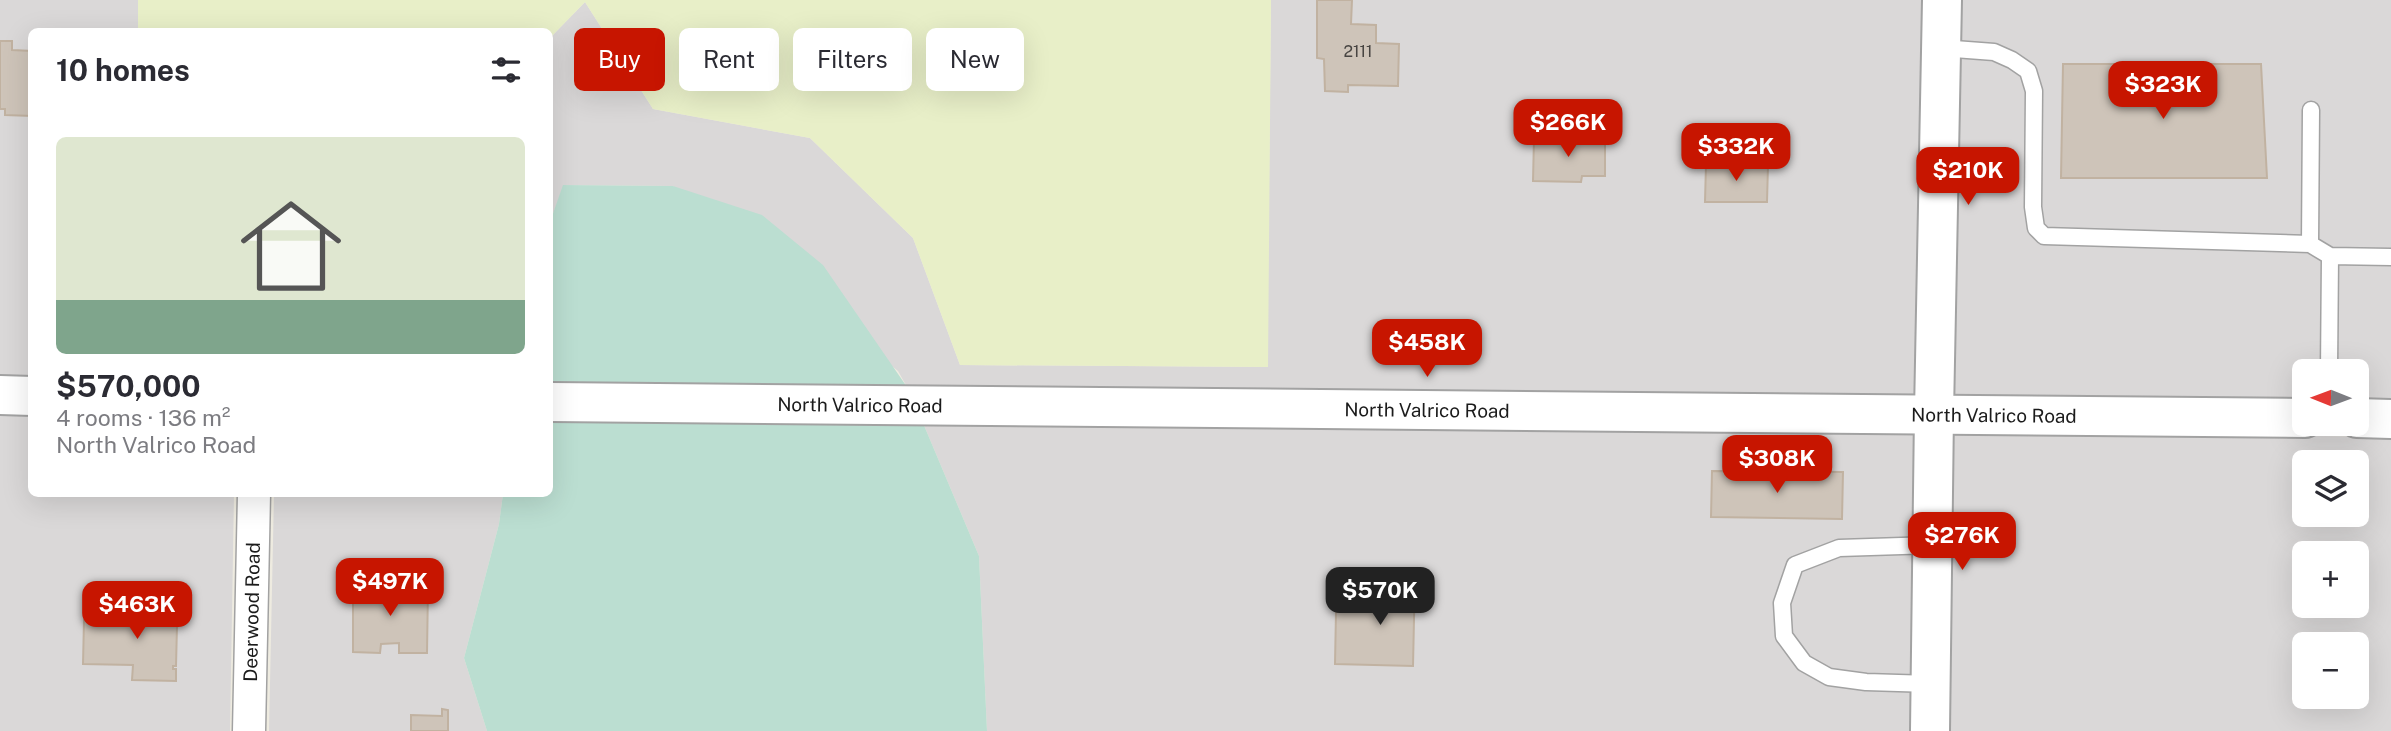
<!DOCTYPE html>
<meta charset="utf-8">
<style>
body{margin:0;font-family:"Public Sans",sans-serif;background:#f2f2f3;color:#2b2b33;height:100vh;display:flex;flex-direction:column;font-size:26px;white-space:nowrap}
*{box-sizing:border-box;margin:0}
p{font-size:23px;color:#7c7c81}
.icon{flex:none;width:38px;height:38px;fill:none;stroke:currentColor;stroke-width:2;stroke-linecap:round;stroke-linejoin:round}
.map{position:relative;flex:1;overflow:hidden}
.details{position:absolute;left:28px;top:28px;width:525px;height:469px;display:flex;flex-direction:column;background:#fff;border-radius:10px;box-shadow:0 7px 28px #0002}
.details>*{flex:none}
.banner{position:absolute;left:574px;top:28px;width:665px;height:63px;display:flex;gap:14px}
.needle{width:46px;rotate:271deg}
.controls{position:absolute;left:2292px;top:359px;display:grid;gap:14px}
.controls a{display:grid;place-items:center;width:77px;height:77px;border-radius:10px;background:#fff;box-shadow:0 7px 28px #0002;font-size:35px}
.price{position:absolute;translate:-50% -60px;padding:0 16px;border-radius:14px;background:#c71500;color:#fff;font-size:23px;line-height:46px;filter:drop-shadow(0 2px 4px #0008)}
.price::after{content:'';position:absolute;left:50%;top:42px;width:21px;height:16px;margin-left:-10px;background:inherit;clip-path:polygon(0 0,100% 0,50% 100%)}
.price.current{background:#222;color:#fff}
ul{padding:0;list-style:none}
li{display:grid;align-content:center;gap:14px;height:371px;padding:0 28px}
li span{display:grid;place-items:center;height:217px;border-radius:10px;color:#555}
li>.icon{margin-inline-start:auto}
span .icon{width:126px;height:126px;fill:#fffc;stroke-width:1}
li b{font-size:30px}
h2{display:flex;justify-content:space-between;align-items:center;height:84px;padding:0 28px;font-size:30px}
.chip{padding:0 24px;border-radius:10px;background:#fff;box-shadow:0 7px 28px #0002;font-size:24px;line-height:63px}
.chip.current{background:#c71500;color:#fff}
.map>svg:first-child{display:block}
</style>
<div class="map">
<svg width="2391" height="731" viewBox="0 0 2391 731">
<rect width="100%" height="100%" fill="#eeebe0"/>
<path fill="#dad8d8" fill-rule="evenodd" d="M 0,0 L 138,0 L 138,31 L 32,32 L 31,378 L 0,378 Z
M 1271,0 L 1923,0 L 1914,395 L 907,387 L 898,371 L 673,186 L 564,185 L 550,222 L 550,38 L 585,2 L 653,109 L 810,138 L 913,238 L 960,365 L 1267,367 Z
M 1962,0 L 2391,0 L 2391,401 L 2357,401 L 2357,371 L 2305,371 L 2305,400 L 1954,396 Z
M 0,413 L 31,414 L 32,494 L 234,494 L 230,731 L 0,731 Z
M 923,423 L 1914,430 L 1911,731 L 987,731 L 979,556 Z
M 1953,431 L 2391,437 L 2391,731 L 1950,731 ZM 2305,462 L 2357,462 L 2357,514 L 2305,514 ZM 2305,553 L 2357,553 L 2357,606 L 2305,606 ZM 2305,644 L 2357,644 L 2357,696 L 2305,696 Z
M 274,494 L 503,494 L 499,524 L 464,658 L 487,731 L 269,731 Z"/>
<path fill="#e8efc8" d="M 138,0 L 1271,0 L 1268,367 L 960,365 L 913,238 L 810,138 L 653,109 L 585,2 L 550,38 L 550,32 L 138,31 Z"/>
<path fill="#bbded1" d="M 563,185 L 673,186 L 762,215 L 823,265 L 907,387 L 550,384 L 550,222 Z
M 550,419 L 923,423 L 979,556 L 987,731 L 487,731 L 464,658 L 499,524 L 503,494 L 550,494 Z"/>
<path fill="#cec4b9" stroke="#c1b2a1" stroke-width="2" d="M 1317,0 L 1352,0 L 1351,24 L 1376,25 L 1376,43 L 1399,44 L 1398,86 L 1348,85 L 1348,92 L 1325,91 L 1324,59 L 1317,58 Z
M 0,41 L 12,41 L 12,50 L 32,51 L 32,116 L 5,115 L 5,109 L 0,109 Z
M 2063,64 L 2261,64 L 2267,178 L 2061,178 Z
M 1534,138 L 1605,139 L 1605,176 L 1582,176 L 1581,182 L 1533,181 Z
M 1706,164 L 1768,165 L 1767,202 L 1705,202 Z
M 1712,471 L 1843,472 L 1842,519 L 1711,517 Z
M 1382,572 L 1415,572 L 1413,666 L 1335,664 L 1336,612 L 1381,612 Z
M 159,585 L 178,585 L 176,666 L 173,666 L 173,669 L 176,669 L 176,681 L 132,680 L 133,665 L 83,664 L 84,620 L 101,621 L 101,615 L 141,615 L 141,621 L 158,622 Z
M 353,585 L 428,587 L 427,653 L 399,653 L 399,643 L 381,644 L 380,653 L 353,652 Z
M 442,709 L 448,710 L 448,731 L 411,731 L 411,715 L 442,716 Z"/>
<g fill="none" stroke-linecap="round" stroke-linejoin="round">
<g stroke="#a2a2a2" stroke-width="19">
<path id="service" d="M 1941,48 L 1994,52 L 2012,60 L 2028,71 L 2034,91 L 2033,207 L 2036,228 L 2044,236 L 2310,244 L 2330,256 L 2329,371
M 2310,244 L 2311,110
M 2330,256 L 2391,257
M 1931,684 L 1866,682 L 1829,677 L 1804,663 L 1784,636 L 1782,603 L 1795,565 L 1839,548 L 1933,545"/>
</g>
<g stroke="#a2a2a2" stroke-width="35">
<g id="minor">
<path id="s1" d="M 249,731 L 254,494"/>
</g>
</g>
<g stroke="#a2a2a2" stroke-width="42">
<g id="tertiary">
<path d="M 0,395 L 32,396"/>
<path id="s2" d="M 550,402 L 2305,418"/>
<path d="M 2357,418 L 2391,419"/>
<path d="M 1930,731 L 1934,413 L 1942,0"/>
</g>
</g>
<use href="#service" stroke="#fff" stroke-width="16"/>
<use href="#minor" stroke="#fff" stroke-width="32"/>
<use href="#tertiary" stroke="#fff" stroke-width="38"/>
</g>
<g text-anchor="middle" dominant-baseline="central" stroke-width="5" stroke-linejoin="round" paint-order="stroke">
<g font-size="16" fill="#484542">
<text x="1358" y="51">2111</text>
</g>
<g font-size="19" fill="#1b1b1b" stroke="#fff">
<text stroke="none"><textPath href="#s2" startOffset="310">North Valrico Road</textPath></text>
<text stroke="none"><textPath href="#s2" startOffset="877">North Valrico Road</textPath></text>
<text stroke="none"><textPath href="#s2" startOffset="1444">North Valrico Road</textPath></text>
<text stroke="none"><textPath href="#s1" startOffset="119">Deerwood Road</textPath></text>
</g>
</g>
</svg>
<div class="controls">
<a><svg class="needle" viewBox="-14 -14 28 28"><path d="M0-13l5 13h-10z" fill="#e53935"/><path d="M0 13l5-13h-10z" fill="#7c7c81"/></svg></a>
<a><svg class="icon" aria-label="layers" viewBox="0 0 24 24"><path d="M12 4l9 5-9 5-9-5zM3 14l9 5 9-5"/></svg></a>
<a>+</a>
<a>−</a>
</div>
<b class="price" style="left:2163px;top:121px">$323K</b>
<b class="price" style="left:1568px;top:159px">$266K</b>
<b class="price" style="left:1736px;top:183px">$332K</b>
<b class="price" style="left:1968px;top:207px">$210K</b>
<b class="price" style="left:1427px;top:379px">$458K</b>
<b class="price" style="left:1777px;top:495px">$308K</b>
<b class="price" style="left:1962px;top:572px">$276K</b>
<b class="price" style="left:390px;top:618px">$497K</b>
<b class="price current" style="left:1380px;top:627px">$570K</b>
<b class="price" style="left:137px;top:641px">$463K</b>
<div class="banner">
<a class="chip current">Buy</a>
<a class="chip">Rent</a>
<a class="chip">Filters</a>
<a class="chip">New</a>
</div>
<section class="details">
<h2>10 homes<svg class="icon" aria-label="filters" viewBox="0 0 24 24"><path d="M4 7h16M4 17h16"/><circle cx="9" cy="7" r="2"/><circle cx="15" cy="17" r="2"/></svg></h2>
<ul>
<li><span style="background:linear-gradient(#dfe7d0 75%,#7fa58c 0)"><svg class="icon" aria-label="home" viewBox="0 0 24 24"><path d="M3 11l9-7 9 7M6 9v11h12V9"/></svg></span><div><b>$570,000</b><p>4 rooms · 136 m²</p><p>North Valrico Road</p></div></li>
</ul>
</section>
</div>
